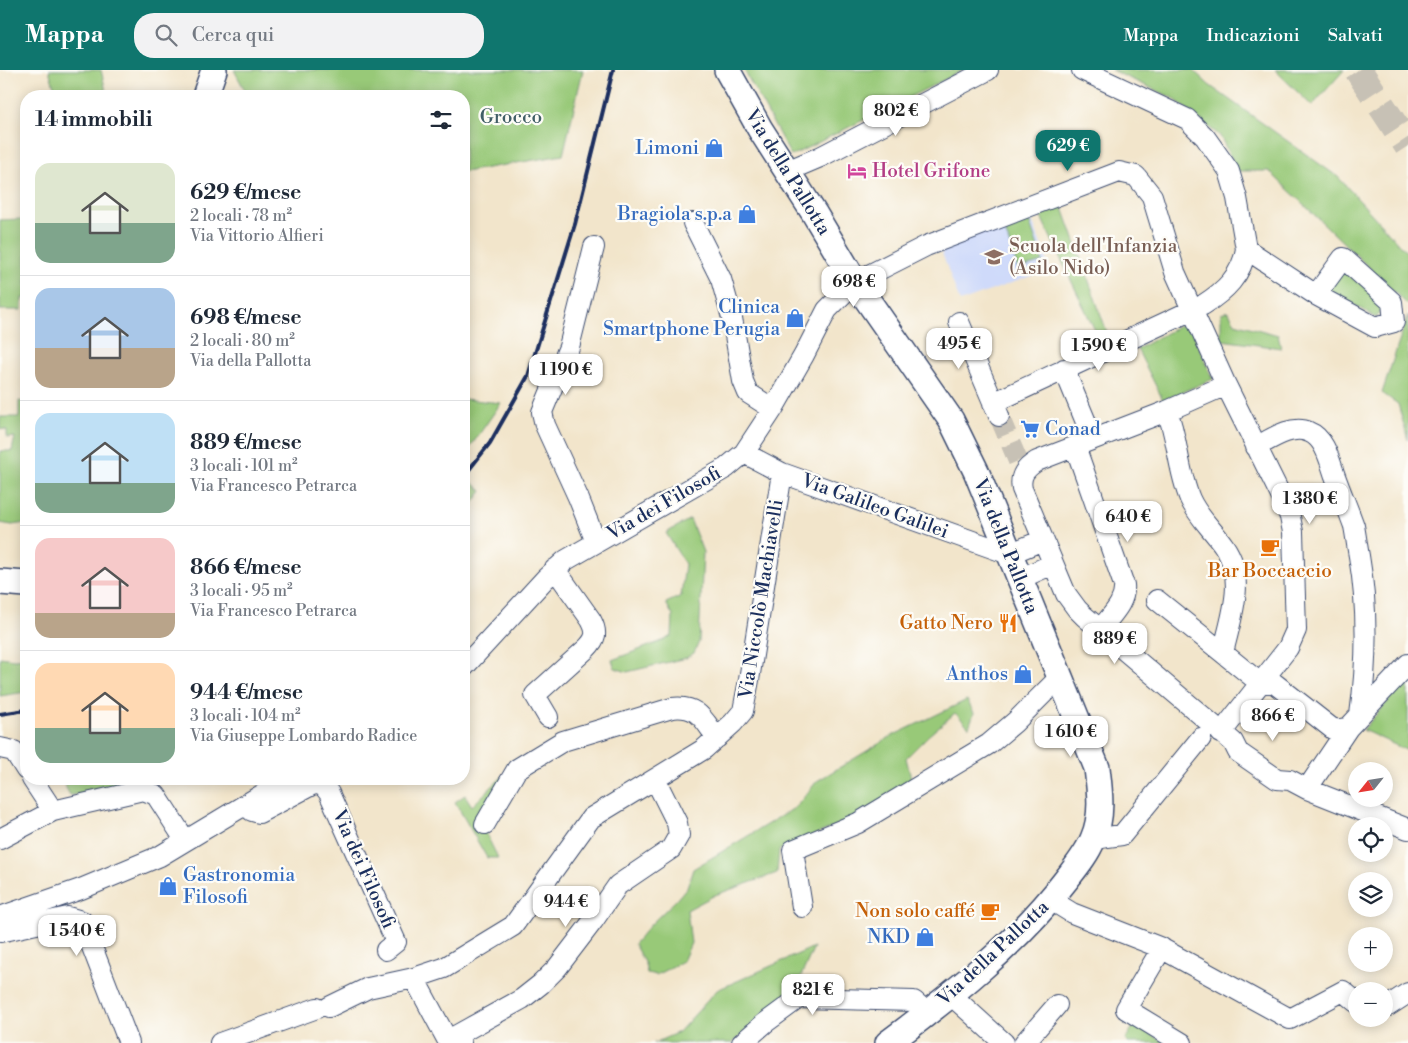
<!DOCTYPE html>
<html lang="it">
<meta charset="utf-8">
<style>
body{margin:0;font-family:"Libre Bodoni",serif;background:#f2f2f3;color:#1f2937;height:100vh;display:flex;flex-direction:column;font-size:19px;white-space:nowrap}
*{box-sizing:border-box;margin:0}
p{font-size:16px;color:#747a83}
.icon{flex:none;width:28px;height:28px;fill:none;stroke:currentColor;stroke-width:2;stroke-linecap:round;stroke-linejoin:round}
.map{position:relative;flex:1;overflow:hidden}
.drawer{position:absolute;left:20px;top:20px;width:450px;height:695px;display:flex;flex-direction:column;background:#fff;border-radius:20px;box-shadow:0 2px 12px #0003}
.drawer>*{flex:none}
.needle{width:32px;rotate:240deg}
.tools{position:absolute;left:1348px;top:692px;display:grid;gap:10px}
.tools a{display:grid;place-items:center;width:45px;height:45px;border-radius:50%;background:#fff;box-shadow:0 2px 12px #0003;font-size:25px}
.price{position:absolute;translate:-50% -42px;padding:0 11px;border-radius:10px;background:#fff;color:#222;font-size:16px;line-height:32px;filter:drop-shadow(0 1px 2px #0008)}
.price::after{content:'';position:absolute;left:50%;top:30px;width:15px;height:11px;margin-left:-8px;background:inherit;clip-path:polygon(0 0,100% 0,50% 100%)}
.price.on{background:#0f766e;color:#fff}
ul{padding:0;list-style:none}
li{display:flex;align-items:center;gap:15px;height:125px;padding:0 15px}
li+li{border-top:1px solid #e0e1e3}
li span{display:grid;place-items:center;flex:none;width:140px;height:100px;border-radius:15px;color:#555}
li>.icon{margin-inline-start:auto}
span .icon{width:60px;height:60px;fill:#fffc;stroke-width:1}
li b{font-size:21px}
h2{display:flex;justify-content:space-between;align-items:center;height:60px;padding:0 15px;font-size:21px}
header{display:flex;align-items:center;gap:30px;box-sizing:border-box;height:70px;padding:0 25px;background:#0f766e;color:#fff}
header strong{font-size:24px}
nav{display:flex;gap:28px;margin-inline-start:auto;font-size:18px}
.search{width:350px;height:45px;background:#f2f2f3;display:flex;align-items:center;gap:12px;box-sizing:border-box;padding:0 18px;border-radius:20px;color:#747a83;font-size:19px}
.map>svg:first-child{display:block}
</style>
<header>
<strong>Mappa</strong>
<div class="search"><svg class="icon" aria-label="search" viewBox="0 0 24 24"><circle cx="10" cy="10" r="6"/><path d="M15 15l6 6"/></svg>Cerca qui</div>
<nav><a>Mappa</a><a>Indicazioni</a><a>Salvati</a></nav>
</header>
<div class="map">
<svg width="1408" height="973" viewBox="0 0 1408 973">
<rect width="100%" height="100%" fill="#fdfcf7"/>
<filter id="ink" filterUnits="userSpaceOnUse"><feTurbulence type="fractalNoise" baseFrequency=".02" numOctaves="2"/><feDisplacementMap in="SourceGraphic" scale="10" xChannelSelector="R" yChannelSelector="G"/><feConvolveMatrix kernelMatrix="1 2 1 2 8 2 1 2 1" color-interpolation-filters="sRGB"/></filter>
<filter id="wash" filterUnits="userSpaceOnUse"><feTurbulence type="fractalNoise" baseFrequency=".0096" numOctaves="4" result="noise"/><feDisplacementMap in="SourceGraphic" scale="20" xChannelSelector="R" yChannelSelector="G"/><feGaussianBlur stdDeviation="1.12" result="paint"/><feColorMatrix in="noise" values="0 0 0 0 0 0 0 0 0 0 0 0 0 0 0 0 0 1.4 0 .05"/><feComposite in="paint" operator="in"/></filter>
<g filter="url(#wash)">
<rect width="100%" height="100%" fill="#f2e5cb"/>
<path fill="#cfdafa" d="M 1029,142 L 1050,199 L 960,232 L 939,175 Z"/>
<path fill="#98c978" stroke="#5a7c6b" d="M 49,0 L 101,0 L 106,21 L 56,23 Z
M 234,0 L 583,0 L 563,85 L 464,102 L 464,26 L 248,26 Z
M 744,0 L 964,0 L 791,86 Z
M 1111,0 L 1193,0 L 1209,15 L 1338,107 L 1408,184 L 1408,235 L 1269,101 L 1238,101 L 1220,66 L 1173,28 Z
M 1275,0 L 1344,0 L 1312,36 Z
M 1062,135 L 1108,265 L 1100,271 L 1040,145 Z
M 1027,145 L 1043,192 L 1018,199 L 1003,155 Z
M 21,149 L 26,150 L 26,228 L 22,228 L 22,240 L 0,240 L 0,150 Z
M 1342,200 L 1384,232 L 1376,248 L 1328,219 Z
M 1228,241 L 1235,253 L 1278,265 L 1281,278 L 1221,270 L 1221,243 Z
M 1408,245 L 1408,370 L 1398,334 L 1382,323 Z
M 1181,255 L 1191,258 L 1213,309 L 1163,330 L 1137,279 Z
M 464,329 L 501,333 L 464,386 Z
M 19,331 L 26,332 L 26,453 L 12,455 L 0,453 L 0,381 L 12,381 L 15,367 L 7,368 L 7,360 L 0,359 L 0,347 L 19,347 Z
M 471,411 L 482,421 L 464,445 L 464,420 Z
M 690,449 L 703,482 L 699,572 L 694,583 L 686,588 L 627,602 L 615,598 L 612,590 L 665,570 L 672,565 L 673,546 L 666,533 L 681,526 L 685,494 L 666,463 Z
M 0,587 L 14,589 L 26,588 L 26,622 L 0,626 Z
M 1408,608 L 1408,681 L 1363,660 Z
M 967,630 L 974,643 L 969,657 L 955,643 L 929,665 L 906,688 L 912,712 L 855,748 L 779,780 L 777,803 L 715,825 L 687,840 L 691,873 L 683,891 L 656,905 L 647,903 L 645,894 L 634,874 L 652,853 L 676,830 L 687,817 L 693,799 L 796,737 L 817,711 L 892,666 Z
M 505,704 L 479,749 L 498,788 L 487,788 L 455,732 L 465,725 L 472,736 Z
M 61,709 L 162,709 L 143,720 L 70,725 Z
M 814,877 L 794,922 L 732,973 L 654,973 L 679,962 L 717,920 Z
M 1134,955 L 1166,973 L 1128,973 L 1125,970 Z"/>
</g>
<g filter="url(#ink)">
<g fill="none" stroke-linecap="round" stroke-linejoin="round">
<path stroke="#c7c1b5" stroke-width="20" stroke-dasharray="20 10" stroke-linecap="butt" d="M 999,346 L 1018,391"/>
<path stroke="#c7c1b5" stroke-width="28" stroke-dasharray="28 14" stroke-linecap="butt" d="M 1358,0 L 1408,76"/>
<g stroke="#3b4a6e" stroke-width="22">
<path id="minor" d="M 1082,0 L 1187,49 L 1205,67 L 1229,101 L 1237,128 L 1246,179
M 787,101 L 820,87 L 988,0
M 693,153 L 721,209 L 732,248 L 743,311 L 748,323 L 773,339
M 594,177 L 569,277 L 542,342 L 545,355 L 578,427 L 596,472
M 959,252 L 999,346
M 1064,299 L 1093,369
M 1226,315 L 1167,341 L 1037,391 C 1026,398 1019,405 1022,419 L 1066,524 L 1077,539 L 1084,546 L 1233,672 L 1238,682 L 1277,709 L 1290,710 L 1307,719 L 1408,759
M 993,333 L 1203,235 C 1225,221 1242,205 1246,179 L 1316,225 L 1375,257 L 1394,252 L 1392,232 L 1343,188 L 1316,225
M 1167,341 C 1178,369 1178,401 1190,429 C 1198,447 1213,460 1224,476 C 1247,509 1231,547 1223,583 L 1260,613 L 1274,613 L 1334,660 L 1348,658 L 1408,594
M 1075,376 L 1124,515 C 1126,533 1110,546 1100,560
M 1256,377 C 1271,369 1292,354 1309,362 C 1325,368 1330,392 1335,406 C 1341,423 1348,439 1354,456 C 1356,466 1357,476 1359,486 C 1368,538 1367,593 1360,645
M 744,383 L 782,403 L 1009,484 L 1043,470
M 1019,509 L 1053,494
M 1157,530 L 1223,583
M 464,597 L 545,509 L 566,490 L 726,398 L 744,383 L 773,339 L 804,285 L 827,240 L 855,212 L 926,176 L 1119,102 L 1136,106 L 1152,126 L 1175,202 L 1226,315 L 1285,434 L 1290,447 L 1293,462 L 1296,560 L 1288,578 L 1221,663
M 548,647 L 535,625 L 586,579 C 596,569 598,563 591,550 L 555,499
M 0,678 L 14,681 L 26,700
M 32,709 L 53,741
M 1307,719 L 1348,658
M 246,734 L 252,741 L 259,743 L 312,715 L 321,713 L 329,723 L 396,872 L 386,880
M 485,754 L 517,699 L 563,671 L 672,638 C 698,635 703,649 717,668
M 0,769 L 53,741 L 143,720 L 156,725 L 185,770
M 1093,769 L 1122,765 L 1201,668
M 1051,830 L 1072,843 L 1159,877 L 1290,949 L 1343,921 L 1356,932
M 802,837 L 793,780 L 858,753 L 989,674 L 1015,652 L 1059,608
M 0,847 L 81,819 L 160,786 L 288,709
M 0,862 L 68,847 L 82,851 L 129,973
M 1162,878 L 1126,939 L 1182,973
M 414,908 L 449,973
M 951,925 L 1004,973
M 329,937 L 368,918 L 414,908 L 444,898 L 513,856 L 591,748 L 704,679 L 733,653 L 743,641 L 749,610 L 782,403
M 1384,937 L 1388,936 L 1408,923
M 220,973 L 317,938
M 461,973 L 457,965 L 522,929 L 541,914 L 557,898 L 593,851 L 618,815 L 671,779 L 679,765 L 677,753 L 655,709
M 742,973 L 765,953 L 799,928 L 914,931 L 928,943
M 1024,973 L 1057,935"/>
</g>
<g stroke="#3b4a6e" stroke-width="28">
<path id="major" d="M 727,0 L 760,59 L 814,143 L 855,212 L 951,350 L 976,401 L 1097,698 C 1100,722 1103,747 1093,769 C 1087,784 1076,797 1066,810 C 1018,873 951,926 888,973
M 205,26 L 214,0
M 0,512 L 26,514"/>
</g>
<use href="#minor" stroke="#fff" stroke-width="20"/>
<use href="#major" stroke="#fff" stroke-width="25"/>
<path stroke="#1b2f5e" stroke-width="4" d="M 464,406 L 490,373 L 528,306 L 575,154 L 613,0
M 0,644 L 26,640"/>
</g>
</g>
<defs>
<g id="shop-bare" transform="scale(1.5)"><path d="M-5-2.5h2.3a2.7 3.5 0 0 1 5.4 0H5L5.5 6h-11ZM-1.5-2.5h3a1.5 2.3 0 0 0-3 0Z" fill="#3f7fe0" stroke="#fdfcf7" stroke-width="2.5" paint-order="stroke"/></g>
<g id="hotel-bare" transform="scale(1.5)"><path d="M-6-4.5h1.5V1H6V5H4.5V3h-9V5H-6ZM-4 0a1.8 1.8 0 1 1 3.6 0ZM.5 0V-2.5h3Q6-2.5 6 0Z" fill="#d1479c" stroke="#fdfcf7" stroke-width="2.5" paint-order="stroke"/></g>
<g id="school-bare" transform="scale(1.5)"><path d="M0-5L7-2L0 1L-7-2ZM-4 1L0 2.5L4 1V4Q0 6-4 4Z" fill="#8d6e63" stroke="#fdfcf7" stroke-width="2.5" paint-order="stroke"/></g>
<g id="supermarket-bare" transform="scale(1.5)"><path d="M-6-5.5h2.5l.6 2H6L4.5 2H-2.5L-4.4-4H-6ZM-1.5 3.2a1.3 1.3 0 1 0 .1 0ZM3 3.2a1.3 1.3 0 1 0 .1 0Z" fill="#3f7fe0" stroke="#fdfcf7" stroke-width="2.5" paint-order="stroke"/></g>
<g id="cafe-bare" transform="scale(1.5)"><path d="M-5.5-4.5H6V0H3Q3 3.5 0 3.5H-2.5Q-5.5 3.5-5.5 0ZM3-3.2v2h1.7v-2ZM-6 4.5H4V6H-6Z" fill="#e8710a" stroke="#fdfcf7" stroke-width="2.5" paint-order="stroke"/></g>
<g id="restaurant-bare" transform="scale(1.5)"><path d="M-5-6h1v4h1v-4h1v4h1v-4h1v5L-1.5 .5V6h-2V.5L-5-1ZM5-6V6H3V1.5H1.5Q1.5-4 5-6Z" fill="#e8710a" stroke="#fdfcf7" stroke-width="2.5" paint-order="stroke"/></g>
</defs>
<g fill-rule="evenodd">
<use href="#shop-bare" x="714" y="78"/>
<use href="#hotel-bare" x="857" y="101"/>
<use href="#shop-bare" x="747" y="144"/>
<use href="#school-bare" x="994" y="187"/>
<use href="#shop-bare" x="795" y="248"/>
<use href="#supermarket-bare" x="1030" y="359"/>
<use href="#cafe-bare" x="1270" y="477"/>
<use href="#restaurant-bare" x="1008" y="553"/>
<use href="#shop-bare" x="1023" y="604"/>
<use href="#shop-bare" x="168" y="816"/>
<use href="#cafe-bare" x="990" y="841"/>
<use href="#shop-bare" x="925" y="867"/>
</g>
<g text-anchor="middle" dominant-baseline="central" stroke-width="4.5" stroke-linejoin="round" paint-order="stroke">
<g font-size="19" fill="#405d66" stroke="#fdfcf7">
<text x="511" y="47">Grocco</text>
</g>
<g font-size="19" fill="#366cbe" stroke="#fdfcf7" text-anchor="end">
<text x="699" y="78">Limoni</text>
<text x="732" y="144">Bragiola s.p.a</text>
<text x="780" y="237">Clinica<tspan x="780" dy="22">Smartphone Perugia</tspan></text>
<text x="1045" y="359" text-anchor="start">Conad</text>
<text x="1008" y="604">Anthos</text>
<text x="183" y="805" text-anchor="start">Gastronomia<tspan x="183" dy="22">Filosofi</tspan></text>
<text x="910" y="867">NKD</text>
</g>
<g font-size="19" fill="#b23c85" stroke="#fdfcf7" text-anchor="start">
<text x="872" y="101">Hotel Grifone</text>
</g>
<g font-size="19" fill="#1b2f5e" stroke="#fdfcf7">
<text transform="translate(788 102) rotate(58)">Via della Pallotta</text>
<text transform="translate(664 433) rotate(-30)">Via dei Filosofi</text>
<text transform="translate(875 436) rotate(20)">Via Galileo Galilei</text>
<text transform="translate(1006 476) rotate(68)">Via della Pallotta</text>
<text transform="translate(761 529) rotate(-81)">Via Niccolò Machiavelli</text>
<text transform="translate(364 799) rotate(66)">Via dei Filosofi</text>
<text transform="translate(993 883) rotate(-43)">Via della Pallotta</text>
</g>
<g font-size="19" fill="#785e54" stroke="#fdfcf7" text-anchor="start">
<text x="1009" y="176">Scuola dell'Infanzia<tspan x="1009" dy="22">(Asilo Nido)</tspan></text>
</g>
<g font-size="19" fill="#c56008" stroke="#fdfcf7" text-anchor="end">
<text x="1270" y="501" text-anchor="middle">Bar Boccaccio</text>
<text x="993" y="553">Gatto Nero</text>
<text x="975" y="841">Non solo caffé</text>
</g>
</g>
</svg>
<div class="tools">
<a><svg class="needle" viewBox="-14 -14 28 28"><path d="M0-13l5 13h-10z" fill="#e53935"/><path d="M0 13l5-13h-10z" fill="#747a83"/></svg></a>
<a><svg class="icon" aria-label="locate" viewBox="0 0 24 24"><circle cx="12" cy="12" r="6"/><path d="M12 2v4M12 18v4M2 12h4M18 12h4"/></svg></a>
<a><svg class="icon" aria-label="layers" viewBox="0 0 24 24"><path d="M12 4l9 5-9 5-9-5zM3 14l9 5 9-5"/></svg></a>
<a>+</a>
<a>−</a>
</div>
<b class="price" style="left:896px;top:67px">802 €</b>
<b class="price on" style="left:1068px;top:102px">629 €</b>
<b class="price" style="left:854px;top:238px">698 €</b>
<b class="price" style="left:959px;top:300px">495 €</b>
<b class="price" style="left:1099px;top:302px">1 590 €</b>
<b class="price" style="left:566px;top:326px">1 190 €</b>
<b class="price" style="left:1310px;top:455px">1 380 €</b>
<b class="price" style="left:1128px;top:473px">640 €</b>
<b class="price" style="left:1115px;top:595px">889 €</b>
<b class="price" style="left:1273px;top:672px">866 €</b>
<b class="price" style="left:1071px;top:688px">1 610 €</b>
<b class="price" style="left:566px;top:858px">944 €</b>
<b class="price" style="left:77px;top:887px">1 540 €</b>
<b class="price" style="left:813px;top:946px">821 €</b>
<section class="drawer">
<h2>14 immobili<svg class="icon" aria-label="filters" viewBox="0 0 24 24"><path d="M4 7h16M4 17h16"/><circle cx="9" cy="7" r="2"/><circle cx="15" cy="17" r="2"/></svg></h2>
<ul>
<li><span style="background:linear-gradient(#dfe7d0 60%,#7fa58c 0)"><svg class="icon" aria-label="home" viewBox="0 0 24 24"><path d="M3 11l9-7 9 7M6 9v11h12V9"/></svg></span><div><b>629 €/mese</b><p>2 locali · 78 m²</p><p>Via Vittorio Alfieri</p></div></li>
<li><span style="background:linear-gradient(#a9c7e8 60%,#b9a48a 0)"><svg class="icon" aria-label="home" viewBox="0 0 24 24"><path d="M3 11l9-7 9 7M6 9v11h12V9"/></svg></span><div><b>698 €/mese</b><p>2 locali · 80 m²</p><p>Via della Pallotta</p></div></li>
<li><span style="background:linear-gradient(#bfe0f5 70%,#7fa58c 0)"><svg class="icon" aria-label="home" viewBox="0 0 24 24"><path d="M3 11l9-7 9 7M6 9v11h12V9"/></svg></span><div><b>889 €/mese</b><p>3 locali · 101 m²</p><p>Via Francesco Petrarca</p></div></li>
<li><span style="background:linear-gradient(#f6c9c9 75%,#b9a48a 0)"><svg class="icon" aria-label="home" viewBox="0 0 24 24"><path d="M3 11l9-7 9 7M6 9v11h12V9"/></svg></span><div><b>866 €/mese</b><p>3 locali · 95 m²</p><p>Via Francesco Petrarca</p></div></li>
<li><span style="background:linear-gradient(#ffd9b3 65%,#7fa58c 0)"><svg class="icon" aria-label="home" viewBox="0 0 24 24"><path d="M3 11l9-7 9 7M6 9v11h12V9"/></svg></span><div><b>944 €/mese</b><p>3 locali · 104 m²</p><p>Via Giuseppe Lombardo Radice</p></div></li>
</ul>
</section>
</div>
